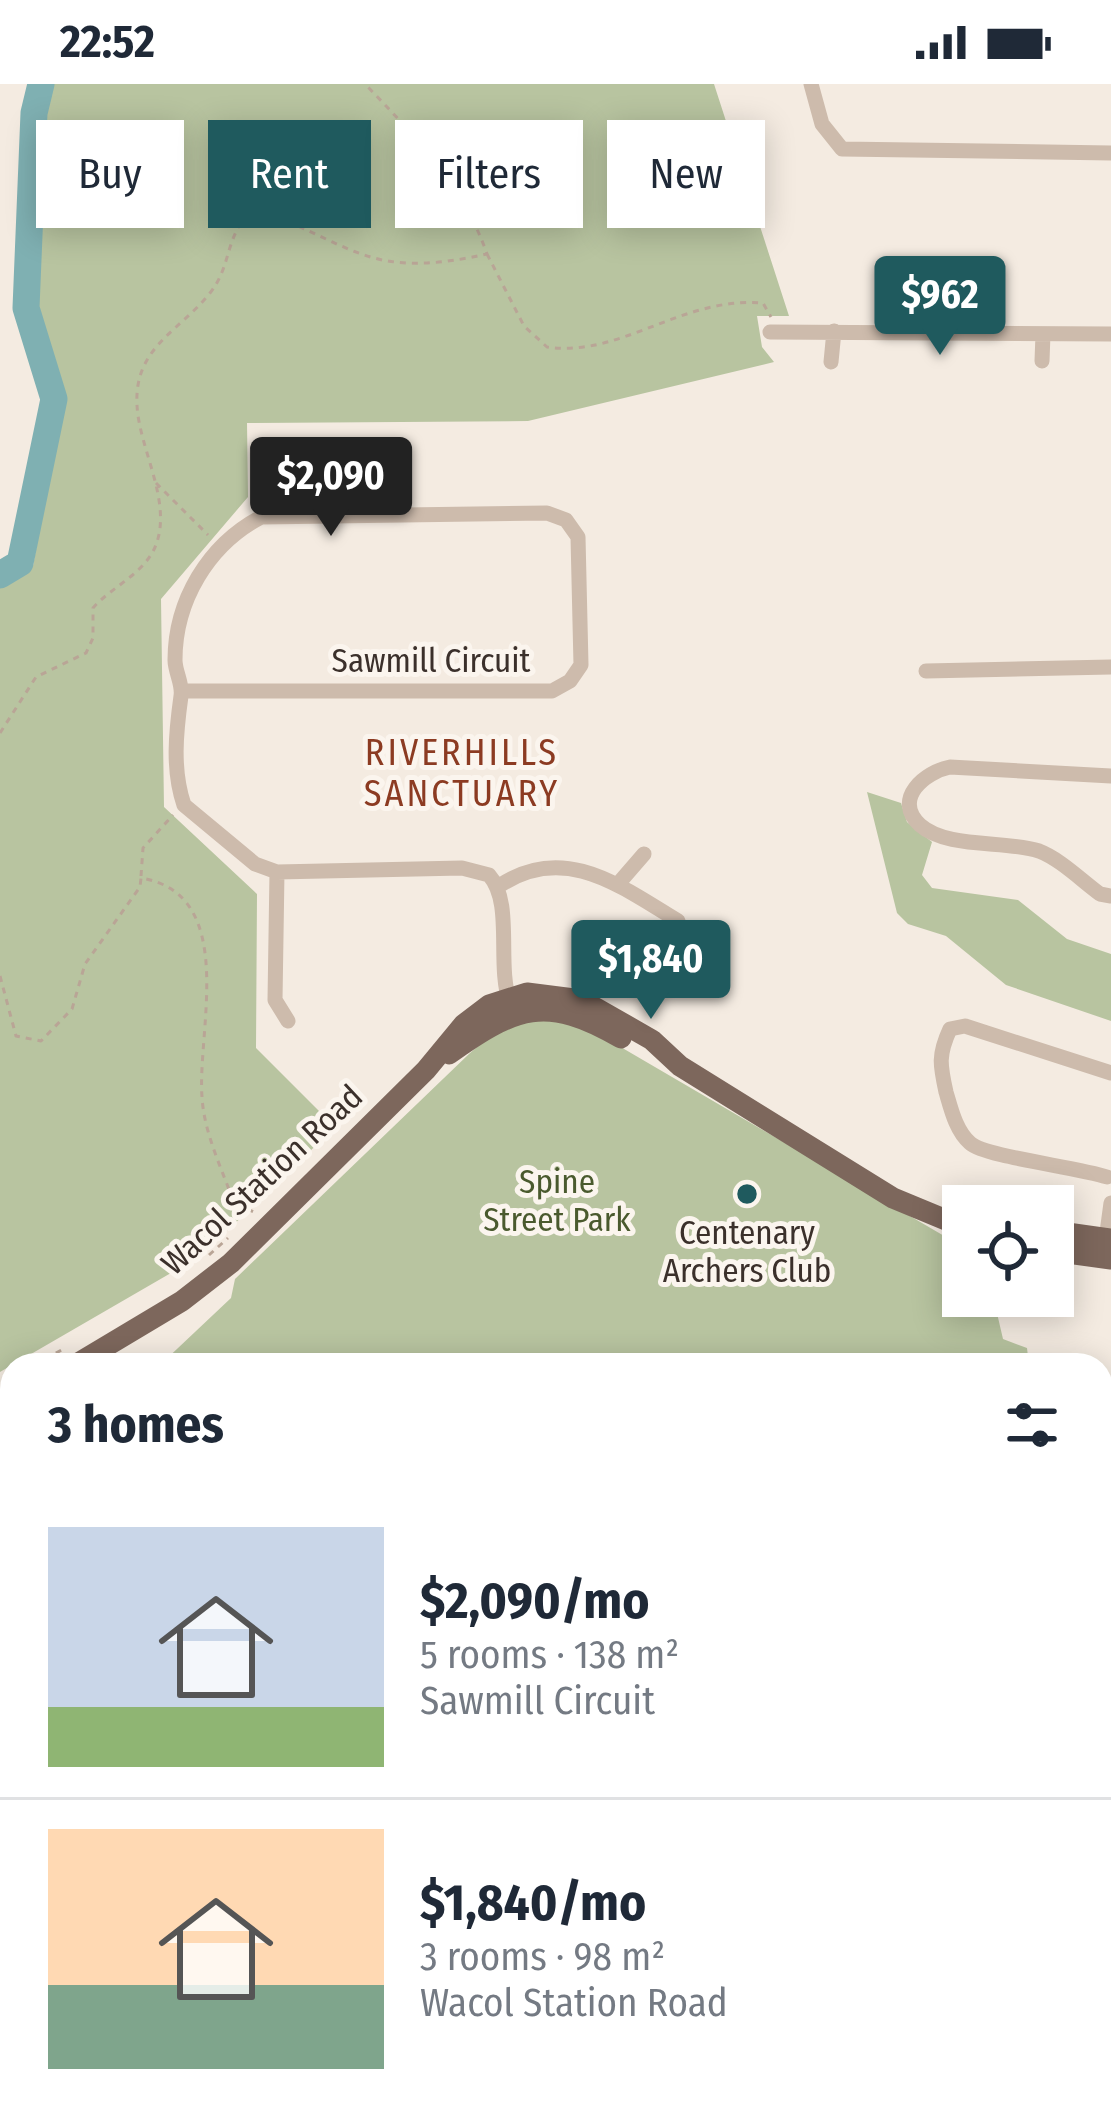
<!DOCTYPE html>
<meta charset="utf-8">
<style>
body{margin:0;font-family:"Fira Sans Condensed",sans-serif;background:#f2f2f3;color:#1f2937;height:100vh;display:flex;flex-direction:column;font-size:45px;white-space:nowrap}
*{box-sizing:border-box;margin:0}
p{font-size:39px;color:#747a83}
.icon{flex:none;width:66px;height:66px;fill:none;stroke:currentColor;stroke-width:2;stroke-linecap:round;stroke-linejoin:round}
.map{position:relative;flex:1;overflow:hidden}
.panel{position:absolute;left:0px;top:1269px;width:1113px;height:771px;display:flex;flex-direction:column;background:#fff;border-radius:36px 36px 0 0;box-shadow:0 6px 30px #0003}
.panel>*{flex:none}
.guide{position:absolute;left:36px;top:36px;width:1041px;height:108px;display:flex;gap:24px}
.fabs{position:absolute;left:942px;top:1101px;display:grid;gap:24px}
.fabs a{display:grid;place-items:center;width:132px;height:132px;border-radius:0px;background:#fff;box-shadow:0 6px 30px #0003;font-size:60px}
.price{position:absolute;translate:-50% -102px;padding:0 27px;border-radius:12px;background:#1f5a5e;color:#fff;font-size:39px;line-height:78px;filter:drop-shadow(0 3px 6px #0008)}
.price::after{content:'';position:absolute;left:50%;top:72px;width:36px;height:27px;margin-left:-18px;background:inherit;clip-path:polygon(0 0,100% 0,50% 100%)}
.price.on{background:#222;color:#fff}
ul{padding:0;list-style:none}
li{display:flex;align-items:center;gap:36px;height:300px;padding:0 48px}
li+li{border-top:3px solid #e0e1e3}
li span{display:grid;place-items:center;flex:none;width:336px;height:240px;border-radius:0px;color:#555}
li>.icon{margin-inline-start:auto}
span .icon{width:144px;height:144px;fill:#fffc;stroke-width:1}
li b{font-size:51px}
h2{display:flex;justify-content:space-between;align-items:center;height:144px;padding:0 48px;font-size:51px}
.chip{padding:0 42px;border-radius:0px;background:#fff;box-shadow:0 6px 30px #0003;font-size:42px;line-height:108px}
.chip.on{background:#1f5a5e;color:#fff}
.status{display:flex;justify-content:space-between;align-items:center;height:84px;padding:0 60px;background:#fff;direction:ltr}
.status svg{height:33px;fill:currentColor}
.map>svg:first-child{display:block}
</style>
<div class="status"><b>22:52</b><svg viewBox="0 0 49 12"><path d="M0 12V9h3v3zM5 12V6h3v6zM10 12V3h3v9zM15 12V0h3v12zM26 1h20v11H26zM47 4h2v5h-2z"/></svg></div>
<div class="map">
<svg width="1111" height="2038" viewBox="0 0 1111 2038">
<rect width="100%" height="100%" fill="#f4ebe1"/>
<path fill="#b8c4a0" d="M 54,0 L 714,0 L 789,232 L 757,232 L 762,263 L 774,278 L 528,337 L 247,339 L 248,413 L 161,515 L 164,723 L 257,810 L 256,964 L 335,1043 L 202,1171 L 0,1288 L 0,502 L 33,482 L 63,313 L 34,220 L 47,29 Z
M 867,708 L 901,719 L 907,738 L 932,758 L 922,791 L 932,804 L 1018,816 L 1067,855 L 1111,870 L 1111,937 L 1006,901 L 946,852 L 908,840 L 897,829 Z
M 533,933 L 574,939 L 619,962 L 963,1163 L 963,1212 L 993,1212 L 1003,1255 L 1027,1264 L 1029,1281 L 160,1281 L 231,1214 L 235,1195 L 470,969 L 500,944 Z
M 12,1431 L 12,2028 L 940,2028 L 936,2038 L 0,2038 L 0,1440 Z
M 1101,1644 L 1111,1684 L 1111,2038 L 995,2038 L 996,2028 L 1101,2028 Z"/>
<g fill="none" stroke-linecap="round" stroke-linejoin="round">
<path stroke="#7fb0b2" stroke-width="27" d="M 0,491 L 20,479 L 54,315 L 26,224 L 34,29 L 41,0
M 0,1484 L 12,1492
M 865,2038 L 869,2028"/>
<path stroke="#b9a596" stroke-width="3" stroke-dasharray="6 6" stroke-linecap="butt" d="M 487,170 L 524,242 L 547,263 C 621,274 682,212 763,219 L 771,233
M 156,399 L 208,451
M 0,649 L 36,593 L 86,569 L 93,554 L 93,524 C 112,502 147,489 157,458 C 171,415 139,364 137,321 C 134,263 179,248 210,209 C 232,181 224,156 250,127 C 294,134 331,162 374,174 C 411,184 451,178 487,170 C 463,101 415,52 365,0
M 141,792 L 143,764 L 173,731
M 0,892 L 16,952 L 41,957 L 72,925 L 85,880 L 140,803 L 141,794 C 239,810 197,946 202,1013 C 204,1049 222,1085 234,1119 L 254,1128
M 209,1171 L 228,1154
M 35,1281 L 65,1264"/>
<path stroke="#cdbbac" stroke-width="15" d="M 811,0 L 822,40 L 842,65 L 1111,69
M 770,248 L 1111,250
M 1042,277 L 1043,250
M 831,278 L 834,247
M 926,587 L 1111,583
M 182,607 L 552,607 L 570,597 L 581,581 L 578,453 L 566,436 L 547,429 L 261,433 C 208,461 175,517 175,576 C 175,588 183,600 181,612 C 176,648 172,686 184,721 L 255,780 L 277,788 L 462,784 L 489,791 C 514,819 496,880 510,919
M 1111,692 L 950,683 C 925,688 892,715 920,741 C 947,765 1005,756 1039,767 C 1060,775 1081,796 1100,810 L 1111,812
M 277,788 L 275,916 L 288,937
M 618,800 L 644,770
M 499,802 C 564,758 620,802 678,837
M 1107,1093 C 1078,1083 985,1073 970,1059 C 956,1047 951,1025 946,1008 C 940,981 938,971 950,945 L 965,942 L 1111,989
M 1105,1163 L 1111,1119
M 1101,1300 L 1111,1302"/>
<path stroke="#7d675c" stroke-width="21" d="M 449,970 C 515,923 546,910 621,954
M 1053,1147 L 1111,1155
M 1053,1167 L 1111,1175
M 75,1281 L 182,1217 L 231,1179 L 426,986 L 464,940 L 489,921 L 527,909 L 582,916 L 652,956 L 680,982 L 893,1114 L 963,1143
M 0,1322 L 12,1315"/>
</g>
<circle fill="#1f5a5e" stroke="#fbf5ee" stroke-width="4.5" cx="747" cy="1110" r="12"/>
<g text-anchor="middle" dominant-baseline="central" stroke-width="10" stroke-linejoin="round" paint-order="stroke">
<g font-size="33" fill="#3b302b" stroke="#fbf5ee">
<text x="431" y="577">Sawmill Circuit</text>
<text transform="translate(262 1096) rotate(-43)">Wacol Station Road</text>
</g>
<g font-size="33" fill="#4a5a2e" stroke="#fbf5ee">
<text x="557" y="1098">Spine<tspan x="557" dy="38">Street Park</tspan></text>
</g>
<g font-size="33" fill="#3b302b" stroke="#fbf5ee">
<text x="747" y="1149">Centenary<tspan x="747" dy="38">Archers Club</tspan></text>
</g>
<g font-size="36" letter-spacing="3" fill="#8c3b22" stroke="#fbf5ee">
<text x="462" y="669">RIVERHILLS<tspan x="462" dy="41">SANCTUARY</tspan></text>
</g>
</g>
</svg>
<div class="fabs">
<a><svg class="icon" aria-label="locate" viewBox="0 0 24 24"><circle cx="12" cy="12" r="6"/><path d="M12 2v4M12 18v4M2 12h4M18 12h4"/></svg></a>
</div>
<b class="price" style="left:940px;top:274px">$962</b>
<b class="price on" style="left:331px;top:455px">$2,090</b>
<b class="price" style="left:651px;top:938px">$1,840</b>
<div class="guide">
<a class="chip">Buy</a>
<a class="chip on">Rent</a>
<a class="chip">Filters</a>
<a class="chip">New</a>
</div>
<section class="panel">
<h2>3 homes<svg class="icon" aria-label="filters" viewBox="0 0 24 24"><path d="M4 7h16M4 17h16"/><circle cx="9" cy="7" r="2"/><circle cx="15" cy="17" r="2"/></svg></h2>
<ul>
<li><span style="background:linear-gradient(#c9d6e8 75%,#8fb573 0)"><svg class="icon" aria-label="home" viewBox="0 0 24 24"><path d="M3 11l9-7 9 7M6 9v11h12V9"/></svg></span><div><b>$2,090/mo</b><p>5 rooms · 138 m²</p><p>Sawmill Circuit</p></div></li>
<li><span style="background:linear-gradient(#ffd9b3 65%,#7fa58c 0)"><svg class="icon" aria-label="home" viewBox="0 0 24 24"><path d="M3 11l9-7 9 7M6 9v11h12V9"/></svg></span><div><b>$1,840/mo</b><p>3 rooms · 98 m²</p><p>Wacol Station Road</p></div></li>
</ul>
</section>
</div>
